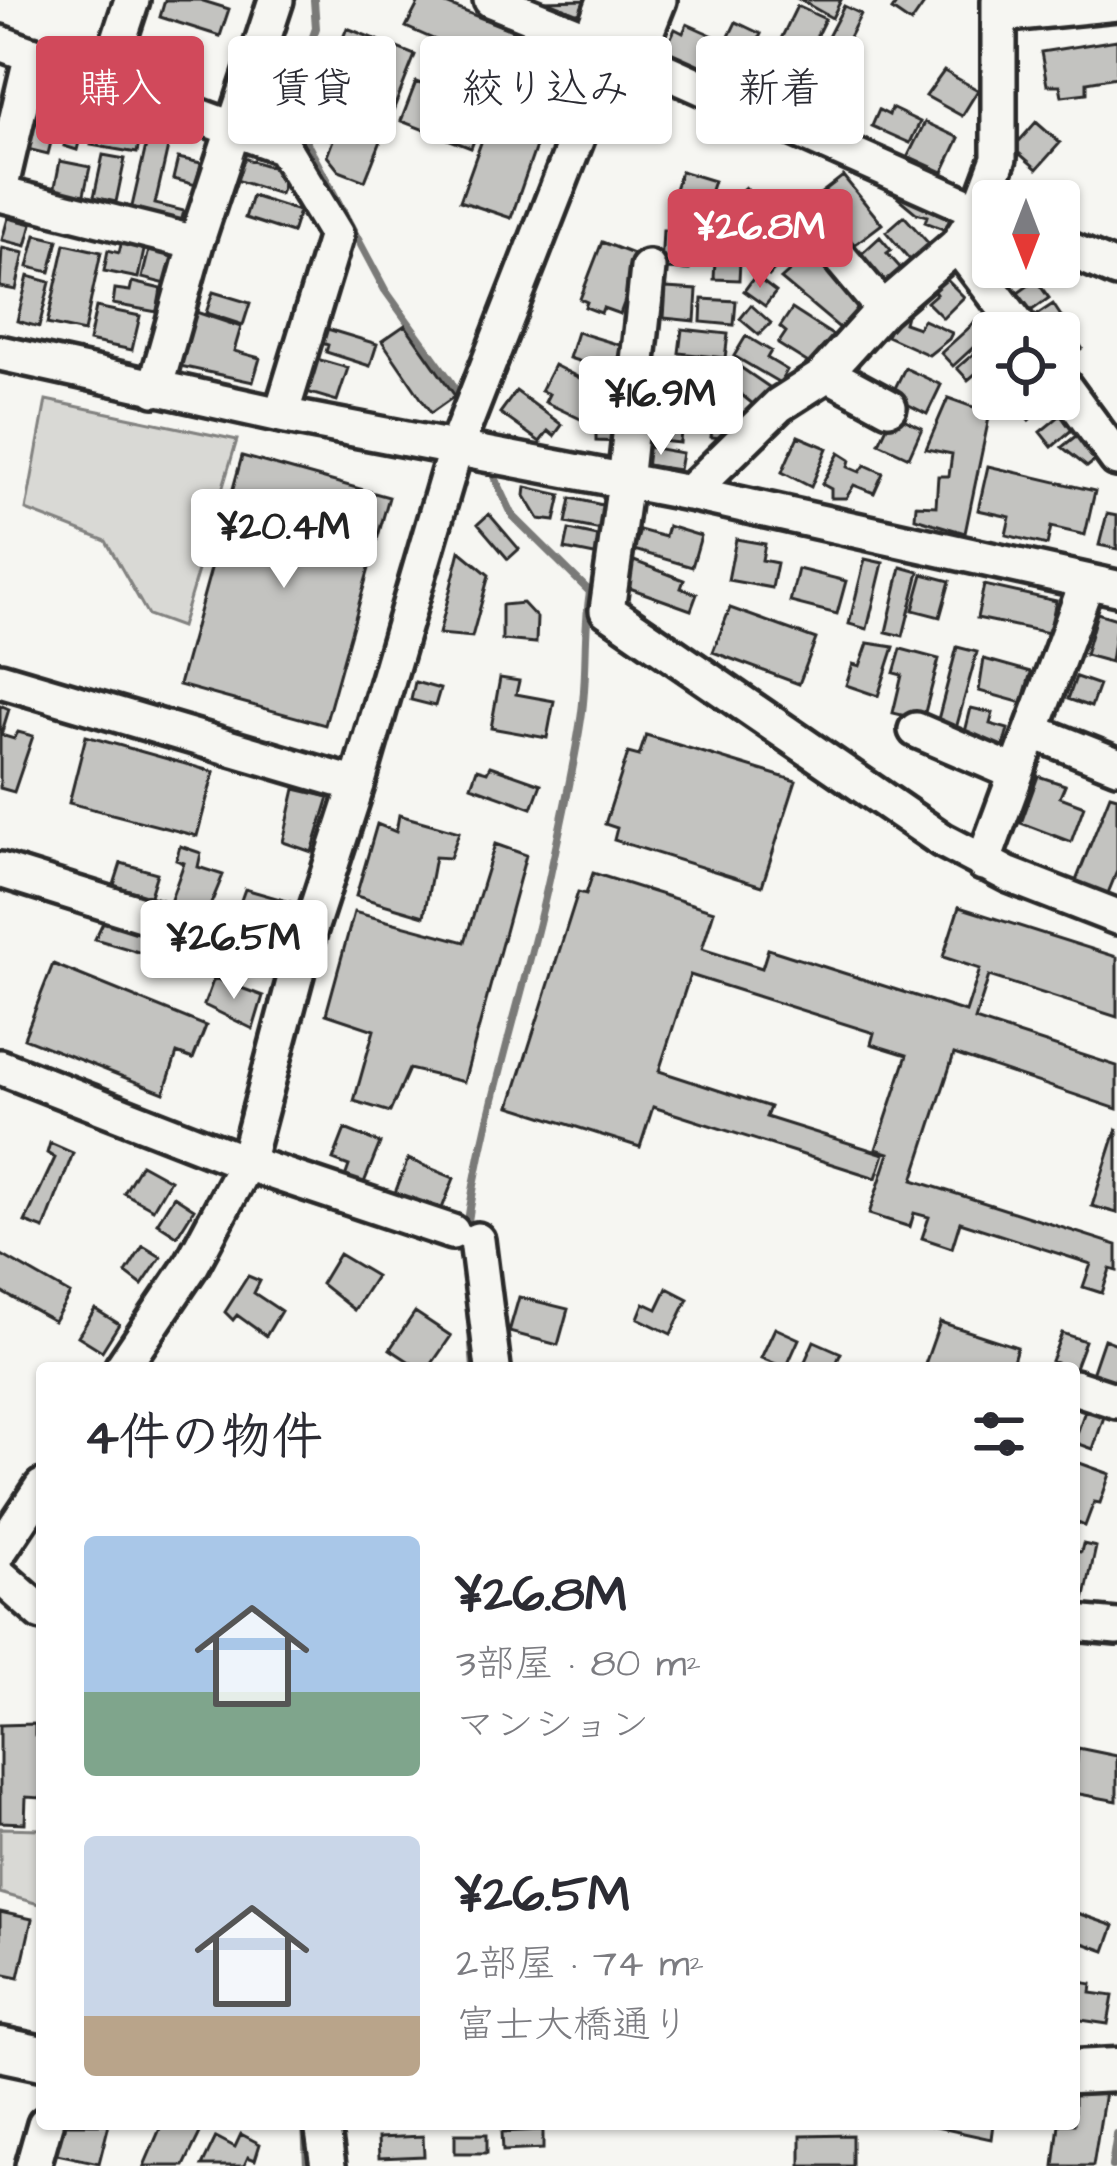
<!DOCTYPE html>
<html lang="ja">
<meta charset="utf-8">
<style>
body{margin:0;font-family:"Architects Daughter","Klee One",sans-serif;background:#f7f7f7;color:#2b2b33;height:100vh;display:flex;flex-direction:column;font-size:45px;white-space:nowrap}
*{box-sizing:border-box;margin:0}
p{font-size:39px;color:#7c7c81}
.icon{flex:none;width:66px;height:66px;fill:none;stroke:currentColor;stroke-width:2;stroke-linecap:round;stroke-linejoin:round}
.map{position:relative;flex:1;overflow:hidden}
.drawer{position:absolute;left:36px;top:1362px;width:1044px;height:768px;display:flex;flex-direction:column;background:#fff;border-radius:12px;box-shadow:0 3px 9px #0004}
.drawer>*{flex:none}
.hud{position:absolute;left:36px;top:36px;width:1047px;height:108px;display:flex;gap:24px}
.needle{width:78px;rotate:180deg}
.controls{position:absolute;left:972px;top:180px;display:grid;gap:24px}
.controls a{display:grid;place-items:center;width:108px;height:108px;border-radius:12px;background:#fff;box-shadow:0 3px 9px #0004;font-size:60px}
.price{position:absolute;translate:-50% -102px;padding:0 27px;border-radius:12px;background:#fff;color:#222;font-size:39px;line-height:78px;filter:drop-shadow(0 3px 6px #0008)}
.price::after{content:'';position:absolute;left:50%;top:72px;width:36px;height:27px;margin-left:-18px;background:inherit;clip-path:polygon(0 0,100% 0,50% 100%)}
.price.active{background:#d1495b;color:#fff}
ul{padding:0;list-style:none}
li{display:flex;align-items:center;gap:36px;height:300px;padding:0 48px}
li span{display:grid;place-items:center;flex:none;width:336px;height:240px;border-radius:12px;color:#555}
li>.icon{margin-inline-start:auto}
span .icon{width:144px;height:144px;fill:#fffc;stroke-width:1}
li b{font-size:51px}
h2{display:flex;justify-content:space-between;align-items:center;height:144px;padding:0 48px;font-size:51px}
.pill{padding:0 42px;border-radius:12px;background:#fff;box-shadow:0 3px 9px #0004;font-size:42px;line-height:108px}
.pill.active{background:#d1495b;color:#fff}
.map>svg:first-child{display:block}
</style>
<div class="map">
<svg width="1117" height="2166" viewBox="0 0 1117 2166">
<rect width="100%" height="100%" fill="#f6f6f2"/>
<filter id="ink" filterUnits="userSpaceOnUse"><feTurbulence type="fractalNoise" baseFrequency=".00833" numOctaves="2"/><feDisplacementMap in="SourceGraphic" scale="24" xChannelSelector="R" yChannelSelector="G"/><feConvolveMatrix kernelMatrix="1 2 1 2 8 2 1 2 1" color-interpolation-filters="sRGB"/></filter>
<g filter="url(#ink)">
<path fill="#d9d9d5" stroke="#828280" stroke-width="3" d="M 46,400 L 237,440 L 181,627 L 148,615 L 106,541 L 26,510 Z
M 0,1828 L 42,1829 L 42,1905 L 0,1893 Z"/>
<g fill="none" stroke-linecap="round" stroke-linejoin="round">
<path stroke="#7a7a78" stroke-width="8" d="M 314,0 L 316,28 L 288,108 L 385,290 L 451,382 L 462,404
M 466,1235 C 482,1115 523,999 549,880 C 560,827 573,773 581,719 C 588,676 583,634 590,592 L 513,516 L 490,467
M 464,1250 L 474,1368
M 305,2124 L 307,2166
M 1112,2166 L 1117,2134"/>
</g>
<path fill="#c3c3c0" stroke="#2b2b2b" stroke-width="3" d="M 165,0 L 200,0 L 229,9 L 220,36 L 160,17 Z
M 420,0 L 436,0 L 567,52 L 551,91 L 406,27 Z
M 591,0 L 587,10 L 571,15 L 539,1 Z
M 800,0 L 841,0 L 832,18 Z
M 899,0 L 927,0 L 911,23 L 892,10 Z
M 797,6 L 825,19 L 782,106 L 755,92 Z
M 844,6 L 861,14 L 808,117 L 791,108 Z
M 736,22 L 761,34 L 738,83 L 712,71 Z
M 687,24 L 716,37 L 701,69 L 664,52 L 675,29 L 683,33 Z
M 347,28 L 415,55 L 365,181 L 339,171 L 327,156 L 333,140 L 315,134 L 312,115 Z
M 1117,40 L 1117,77 L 1087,82 L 1087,93 L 1062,96 L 1060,85 L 1047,85 L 1041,52 Z
M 944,71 L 978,90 L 962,116 L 926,96 Z
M 416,82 L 486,110 L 471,148 L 401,121 Z
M 69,97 L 89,102 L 77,150 L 64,146 L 68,131 L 61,130 Z
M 99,99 L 108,100 L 105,115 L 143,122 L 137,153 L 91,145 Z
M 891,108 L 920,122 L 910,143 L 872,126 L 879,110 L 889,115 Z
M 492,112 L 542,129 L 511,218 L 460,201 Z
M 34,122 L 55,127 L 48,154 L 27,149 Z
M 925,122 L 959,138 L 943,172 L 908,156 Z
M 1036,122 L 1060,143 L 1037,169 L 1013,148 Z
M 149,133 L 170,138 L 155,204 L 184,211 L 180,226 L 130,215 Z
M 103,155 L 125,159 L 116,202 L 94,197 Z
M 240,157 L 287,172 L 280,194 L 233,179 Z
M 178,158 L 201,163 L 196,185 L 173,179 Z
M 60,161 L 90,167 L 82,203 L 53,197 Z
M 681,171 L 714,181 L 705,208 L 672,198 Z
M 843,176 L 882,224 L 849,249 L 811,201 Z
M 745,187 L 757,200 L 725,229 L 712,216 Z
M 904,190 L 956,214 L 951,232 L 925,222 L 927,216 L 916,213 L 898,198 Z
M 252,196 L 299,211 L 292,233 L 245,218 Z
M 763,210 L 796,245 L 769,276 L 732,236 Z
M 904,216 L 930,245 L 911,261 L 886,232 Z
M 8,218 L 32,224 L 26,246 L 2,240 Z
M 663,230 L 679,231 L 678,239 L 702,240 L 700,266 L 689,266 L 689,270 L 661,269 Z
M 36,235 L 58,240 L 50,272 L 28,267 Z
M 880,237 L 891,250 L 887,253 L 905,273 L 885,291 L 856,259 Z
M 122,241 L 145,246 L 138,278 L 104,271 L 108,250 L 119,253 Z
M 602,242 L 641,257 L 620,314 L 603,308 L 601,313 L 585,307 L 587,302 L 580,299 Z
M 65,244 L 101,252 L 84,332 L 47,324 Z
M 150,246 L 175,253 L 166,284 L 142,278 Z
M 2,248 L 24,253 L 16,290 L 0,287 Z
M 816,248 L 869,305 L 843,331 L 781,279 Z
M 715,260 L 740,261 L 739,280 L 714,279 Z
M 28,276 L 50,282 L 39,327 L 17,321 Z
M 755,276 L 776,292 L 765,306 L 744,291 Z
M 945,278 L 964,297 L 943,318 L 927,302 L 936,294 L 933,290 Z
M 1036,280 L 1049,298 L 1024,316 L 1011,298 Z
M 132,282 L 161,289 L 157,312 L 113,304 L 115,289 L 130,291 Z
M 666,288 L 697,290 L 695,321 L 664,318 Z
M 213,292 L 250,303 L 243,325 L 206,313 Z
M 702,299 L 736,301 L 734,325 L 701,322 Z
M 1053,304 L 1082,348 L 1059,363 L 1059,333 L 1033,333 L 1026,322 Z
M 751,305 L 771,323 L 759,335 L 740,319 Z
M 96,307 L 140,316 L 132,350 L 89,341 Z
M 792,309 L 837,338 L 818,369 L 778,344 L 786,332 L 780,327 Z
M 190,310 L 241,327 L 234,351 L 260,358 L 253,382 L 180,366 L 175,356 Z
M 897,313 L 906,315 L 904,323 L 918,328 L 923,320 L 952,333 L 949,339 L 929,355 L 887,336 Z
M 981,317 L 992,330 L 953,366 L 941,353 Z
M 405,325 L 455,396 L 431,413 L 382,341 Z
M 324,328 L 377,344 L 370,366 L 326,352 L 328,345 L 319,342 Z
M 682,329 L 728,334 L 725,358 L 679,353 Z
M 577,332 L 620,345 L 616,373 L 569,358 Z
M 746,336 L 771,351 L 767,358 L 787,370 L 780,383 L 734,356 Z
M 986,343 L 993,351 L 993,359 L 968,380 L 957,368 Z
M 310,357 L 348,368 L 337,401 L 310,393 L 301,384 Z
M 554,365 L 601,389 L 585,421 L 545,402 L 549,394 L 541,391 Z
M 740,367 L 772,389 L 759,409 L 728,384 Z
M 905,368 L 941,385 L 927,414 L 891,396 Z
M 661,381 L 709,388 L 706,408 L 658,401 Z
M 516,391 L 562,425 L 554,436 L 548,431 L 540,442 L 500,413 Z
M 716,392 L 730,394 L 729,403 L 738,404 L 736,424 L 725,423 L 723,438 L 711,437 Z
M 948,398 L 990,413 L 965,533 L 915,518 L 916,505 L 936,506 L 938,476 L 949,476 L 952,454 L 926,449 Z
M 1012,399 L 1049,399 L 1050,400 L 1029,420 Z
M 603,405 L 625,406 L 623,442 L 596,441 L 596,418 L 602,418 Z
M 641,413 L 682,416 L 680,443 L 641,439 Z
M 893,414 L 922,428 L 909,457 L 879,443 Z
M 1062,414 L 1074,428 L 1052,447 L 1040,432 Z
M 1077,435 L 1096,460 L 1087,467 L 1062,447 Z
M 798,436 L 827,448 L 811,487 L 782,472 Z
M 643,446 L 682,453 L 679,470 L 640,464 Z
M 839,453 L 850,460 L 848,467 L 860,472 L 865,465 L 883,473 L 874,493 L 854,485 L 846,498 L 831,498 L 831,489 L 822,484 Z
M 242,456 L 389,497 L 325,725 L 179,685 Z
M 988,466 L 1095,491 L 1085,535 L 1051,527 L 1047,545 L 1006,535 L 1010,517 L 978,510 Z
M 526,487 L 561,495 L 555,521 L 539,519 L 525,496 Z
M 571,498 L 611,507 L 606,531 L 566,523 Z
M 489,514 L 519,549 L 508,559 L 478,524 Z
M 1107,514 L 1117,516 L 1117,549 L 1099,545 Z
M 668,526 L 701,536 L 692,567 L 634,550 L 640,530 L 665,537 Z
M 569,530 L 602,537 L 599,556 L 565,549 Z
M 736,539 L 765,544 L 762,560 L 777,563 L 772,588 L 728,580 Z
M 460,551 L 489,575 L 472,637 L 439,634 Z
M 865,559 L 883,563 L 867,629 L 849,624 Z
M 634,561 L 684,580 L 681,588 L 697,594 L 691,610 L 624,586 Z
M 901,567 L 919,572 L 903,636 L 886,632 Z
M 798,569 L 846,581 L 837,614 L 790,602 Z
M 923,574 L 950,581 L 940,617 L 913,610 Z
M 984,585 L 1056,601 L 1049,633 L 977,618 Z
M 523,603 L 537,618 L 536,643 L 502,640 L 502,605 Z
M 730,608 L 816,639 L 799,684 L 713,652 Z
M 1097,613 L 1117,619 L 1111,662 L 1085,655 Z
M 868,643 L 894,647 L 878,696 L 846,685 L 853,664 L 860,666 Z
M 957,647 L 977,652 L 954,736 L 935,731 Z
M 901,649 L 939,659 L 923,720 L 893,713 L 902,675 L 894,673 Z
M 984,659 L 1031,672 L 1022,703 L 979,691 Z
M 1076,677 L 1099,685 L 1091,707 L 1068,699 Z
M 500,678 L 519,681 L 516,694 L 554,701 L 547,738 L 491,728 Z
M 415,682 L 440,689 L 435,706 L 411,700 Z
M 0,705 L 9,709 L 1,735 L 14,739 L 18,732 L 33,736 L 14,792 L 0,788 Z
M 971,708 L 993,713 L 990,724 L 1008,729 L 1001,754 L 962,744 Z
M 646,735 L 796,781 L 762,886 L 614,840 L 617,828 L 605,824 L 628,753 L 639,756 Z
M 86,736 L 214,772 L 197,836 L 69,803 Z
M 490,766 L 541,784 L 532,808 L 471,786 L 477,769 L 487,772 Z
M 1038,776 L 1065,785 L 1060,797 L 1084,806 L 1071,842 L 1021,823 Z
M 295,789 L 329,797 L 312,852 L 283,842 Z
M 1110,795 L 1117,797 L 1117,871 L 1106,898 L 1074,886 Z
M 399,815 L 459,832 L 450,858 L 435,857 L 424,916 L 356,896 L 377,824 L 396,832 Z
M 495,844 L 526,855 L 464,1082 L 409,1069 L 390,1112 L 354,1101 L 374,1030 L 326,1014 L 354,912 L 465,942 Z
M 180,846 L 201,853 L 198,867 L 223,875 L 205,918 L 169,905 L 184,863 L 176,860 Z
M 121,863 L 157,873 L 148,902 L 113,888 Z
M 593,873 L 714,911 L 702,949 L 762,968 L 768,949 L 966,1012 L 980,969 L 943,957 L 959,907 L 1117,957 L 1117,1017 L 989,976 L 975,1020 L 1117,1066 L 1117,1109 L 954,1054 L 913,1180 L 1117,1245 L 1117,1271 L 1110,1269 L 1102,1293 L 1083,1287 L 1091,1264 L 960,1222 L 952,1248 L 922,1238 L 929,1217 L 914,1213 L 910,1227 L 869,1214 L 889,1153 L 876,1149 L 907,1055 L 871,1044 L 874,1033 L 690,975 L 659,1071 L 770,1107 L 766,1117 L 884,1154 L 876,1178 L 653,1107 L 640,1147 L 510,1106 L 578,892 L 586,894 Z
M 245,889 L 294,903 L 283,944 L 231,928 Z
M 105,918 L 212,952 L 205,972 L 95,939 Z
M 53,964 L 206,1026 L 193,1059 L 177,1053 L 164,1093 L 24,1038 Z
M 214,978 L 263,996 L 253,1029 L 204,1005 Z
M 1117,1128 L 1117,1213 L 1092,1206 Z
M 345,1129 L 380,1143 L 361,1190 L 343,1183 L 349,1166 L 333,1160 Z
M 50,1143 L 73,1153 L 44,1229 L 25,1222 L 55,1158 L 47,1153 Z
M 408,1159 L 454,1178 L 441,1211 L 395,1193 Z
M 141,1164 L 170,1180 L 153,1209 L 124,1193 Z
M 174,1196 L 194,1209 L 177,1236 L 157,1223 Z
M 143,1246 L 161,1257 L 142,1285 L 126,1273 Z
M 0,1254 L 70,1294 L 54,1321 L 0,1291 Z
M 339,1254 L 376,1276 L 354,1310 L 321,1284 Z
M 248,1276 L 260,1281 L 254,1293 L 281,1311 L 266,1336 L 237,1315 L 233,1320 L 225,1312 Z
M 667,1288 L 688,1299 L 671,1334 L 638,1318 L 644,1303 L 657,1309 Z
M 519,1297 L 568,1309 L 558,1345 L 509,1332 Z
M 95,1309 L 119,1324 L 102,1351 L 78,1336 Z
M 415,1312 L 451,1336 L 429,1368 L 419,1368 L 390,1349 Z
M 940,1322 L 1017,1347 L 1011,1368 L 924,1367 Z
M 775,1328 L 799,1339 L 786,1368 L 761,1358 Z
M 1062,1333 L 1085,1341 L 1074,1370 L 1051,1361 Z
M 1104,1339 L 1117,1344 L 1117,1389 L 1090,1380 Z
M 814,1341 L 841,1353 L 834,1368 L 802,1368 Z
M 1087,1405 L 1106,1411 L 1093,1449 L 1074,1442 Z
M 1074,1461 L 1110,1474 L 1100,1503 L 1094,1502 L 1085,1526 L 1074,1521 Z
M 1083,1544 L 1096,1547 L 1084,1601 L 1074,1599 L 1074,1551 L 1081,1552 Z
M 35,1724 L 35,1735 L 42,1735 L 42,1798 L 26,1797 L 25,1823 L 0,1822 L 0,1725 Z
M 1078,1748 L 1117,1756 L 1117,1801 L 1074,1793 Z
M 0,1912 L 32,1919 L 19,1977 L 0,1973 Z
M 1074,1912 L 1114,1926 L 1105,1951 L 1074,1940 Z
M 1074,1981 L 1092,1984 L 1091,1993 L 1113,1996 L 1108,2024 L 1074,2019 Z
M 1105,2092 L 1093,2166 L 1054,2166 L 1059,2124 L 1074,2124 L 1074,2093 Z
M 56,2124 L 109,2124 L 99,2163 L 47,2152 Z
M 162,2124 L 201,2131 L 184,2166 L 144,2166 Z
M 922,2124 L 993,2124 L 991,2139 Z
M 543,2130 L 543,2149 L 503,2151 L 502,2132 Z
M 241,2134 L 260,2144 L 255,2160 L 248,2157 L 244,2166 L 202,2166 L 216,2137 L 235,2147 Z
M 455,2134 L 487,2134 L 487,2153 L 455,2153 Z
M 852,2135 L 852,2166 L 801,2166 L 801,2136 Z
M 423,2136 L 424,2156 L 379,2158 L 378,2138 Z"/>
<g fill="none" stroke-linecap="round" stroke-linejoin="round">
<g stroke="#2b2b2b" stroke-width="42">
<path id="minor" d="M 491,0 L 636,58 L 993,217
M 999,0 L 999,158 L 979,211 L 957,245 L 1024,333
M 1000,15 L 1117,3
M 590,40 L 605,0
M 0,43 L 283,147 L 336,235 L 281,415
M 636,58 L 659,0
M 105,82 L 132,0
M 0,190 L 32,54
M 0,194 L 196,243
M 821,235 L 883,309
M 1059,245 L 1117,270
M 648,268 L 625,482 L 607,610 L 942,840 L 1009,875 L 1117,917
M 0,353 L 281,415 L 689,493 L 1117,588
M 826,373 L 889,407
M 1059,380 L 1117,459
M 155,389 L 196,243 L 276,0
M 689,493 L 779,405 L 821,378 L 883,309 L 957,245
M 0,680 L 357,785
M 916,730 L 1016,773
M 1032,731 L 1117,765
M 983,863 L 1087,582
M 0,870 L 299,963
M 0,1067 L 246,1163 L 452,1232
M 477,1240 L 493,1368
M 122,1368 L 192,1264 L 246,1163 L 299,963 L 357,785 L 456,447 L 631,0
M 1074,1387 L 1117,1401
M 0,1550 L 42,1487
M 0,1576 L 42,1613
M 1074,1623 L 1117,1627
M 322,2124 L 328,2166
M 33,2166 L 45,2124"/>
</g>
<g stroke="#2b2b2b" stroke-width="51">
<path id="major" d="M 0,2049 L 42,2058
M 1074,2072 L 1117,2070"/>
</g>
<use href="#minor" stroke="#f6f6f2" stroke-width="33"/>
<use href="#major" stroke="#f6f6f2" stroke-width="42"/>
</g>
</g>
</svg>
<div class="controls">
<a><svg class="needle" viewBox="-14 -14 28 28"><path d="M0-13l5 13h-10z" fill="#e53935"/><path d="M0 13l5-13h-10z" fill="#7c7c81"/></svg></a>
<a><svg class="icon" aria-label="locate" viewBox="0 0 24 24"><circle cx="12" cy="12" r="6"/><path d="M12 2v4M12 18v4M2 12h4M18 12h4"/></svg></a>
</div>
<b class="price active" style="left:760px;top:291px">¥26.8M</b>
<b class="price" style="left:661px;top:458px">¥16.9M</b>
<b class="price" style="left:284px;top:591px">¥20.4M</b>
<b class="price" style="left:234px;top:1002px">¥26.5M</b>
<div class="hud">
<a class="pill active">購入</a>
<a class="pill">賃貸</a>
<a class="pill">絞り込み</a>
<a class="pill">新着</a>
</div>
<section class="drawer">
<h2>4件の物件<svg class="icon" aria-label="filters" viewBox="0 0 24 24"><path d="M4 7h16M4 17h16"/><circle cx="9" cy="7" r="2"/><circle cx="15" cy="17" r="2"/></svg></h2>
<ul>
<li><span style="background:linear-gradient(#a9c7e8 65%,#7fa58c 0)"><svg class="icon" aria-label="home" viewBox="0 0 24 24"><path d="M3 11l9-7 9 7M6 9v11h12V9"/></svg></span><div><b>¥26.8M</b><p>3部屋 · 80 m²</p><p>マンション</p></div></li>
<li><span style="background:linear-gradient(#c9d6e8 75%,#b9a48a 0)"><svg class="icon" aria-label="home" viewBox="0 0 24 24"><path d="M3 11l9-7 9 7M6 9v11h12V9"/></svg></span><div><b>¥26.5M</b><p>2部屋 · 74 m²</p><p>富士大橋通り</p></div></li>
</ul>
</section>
</div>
